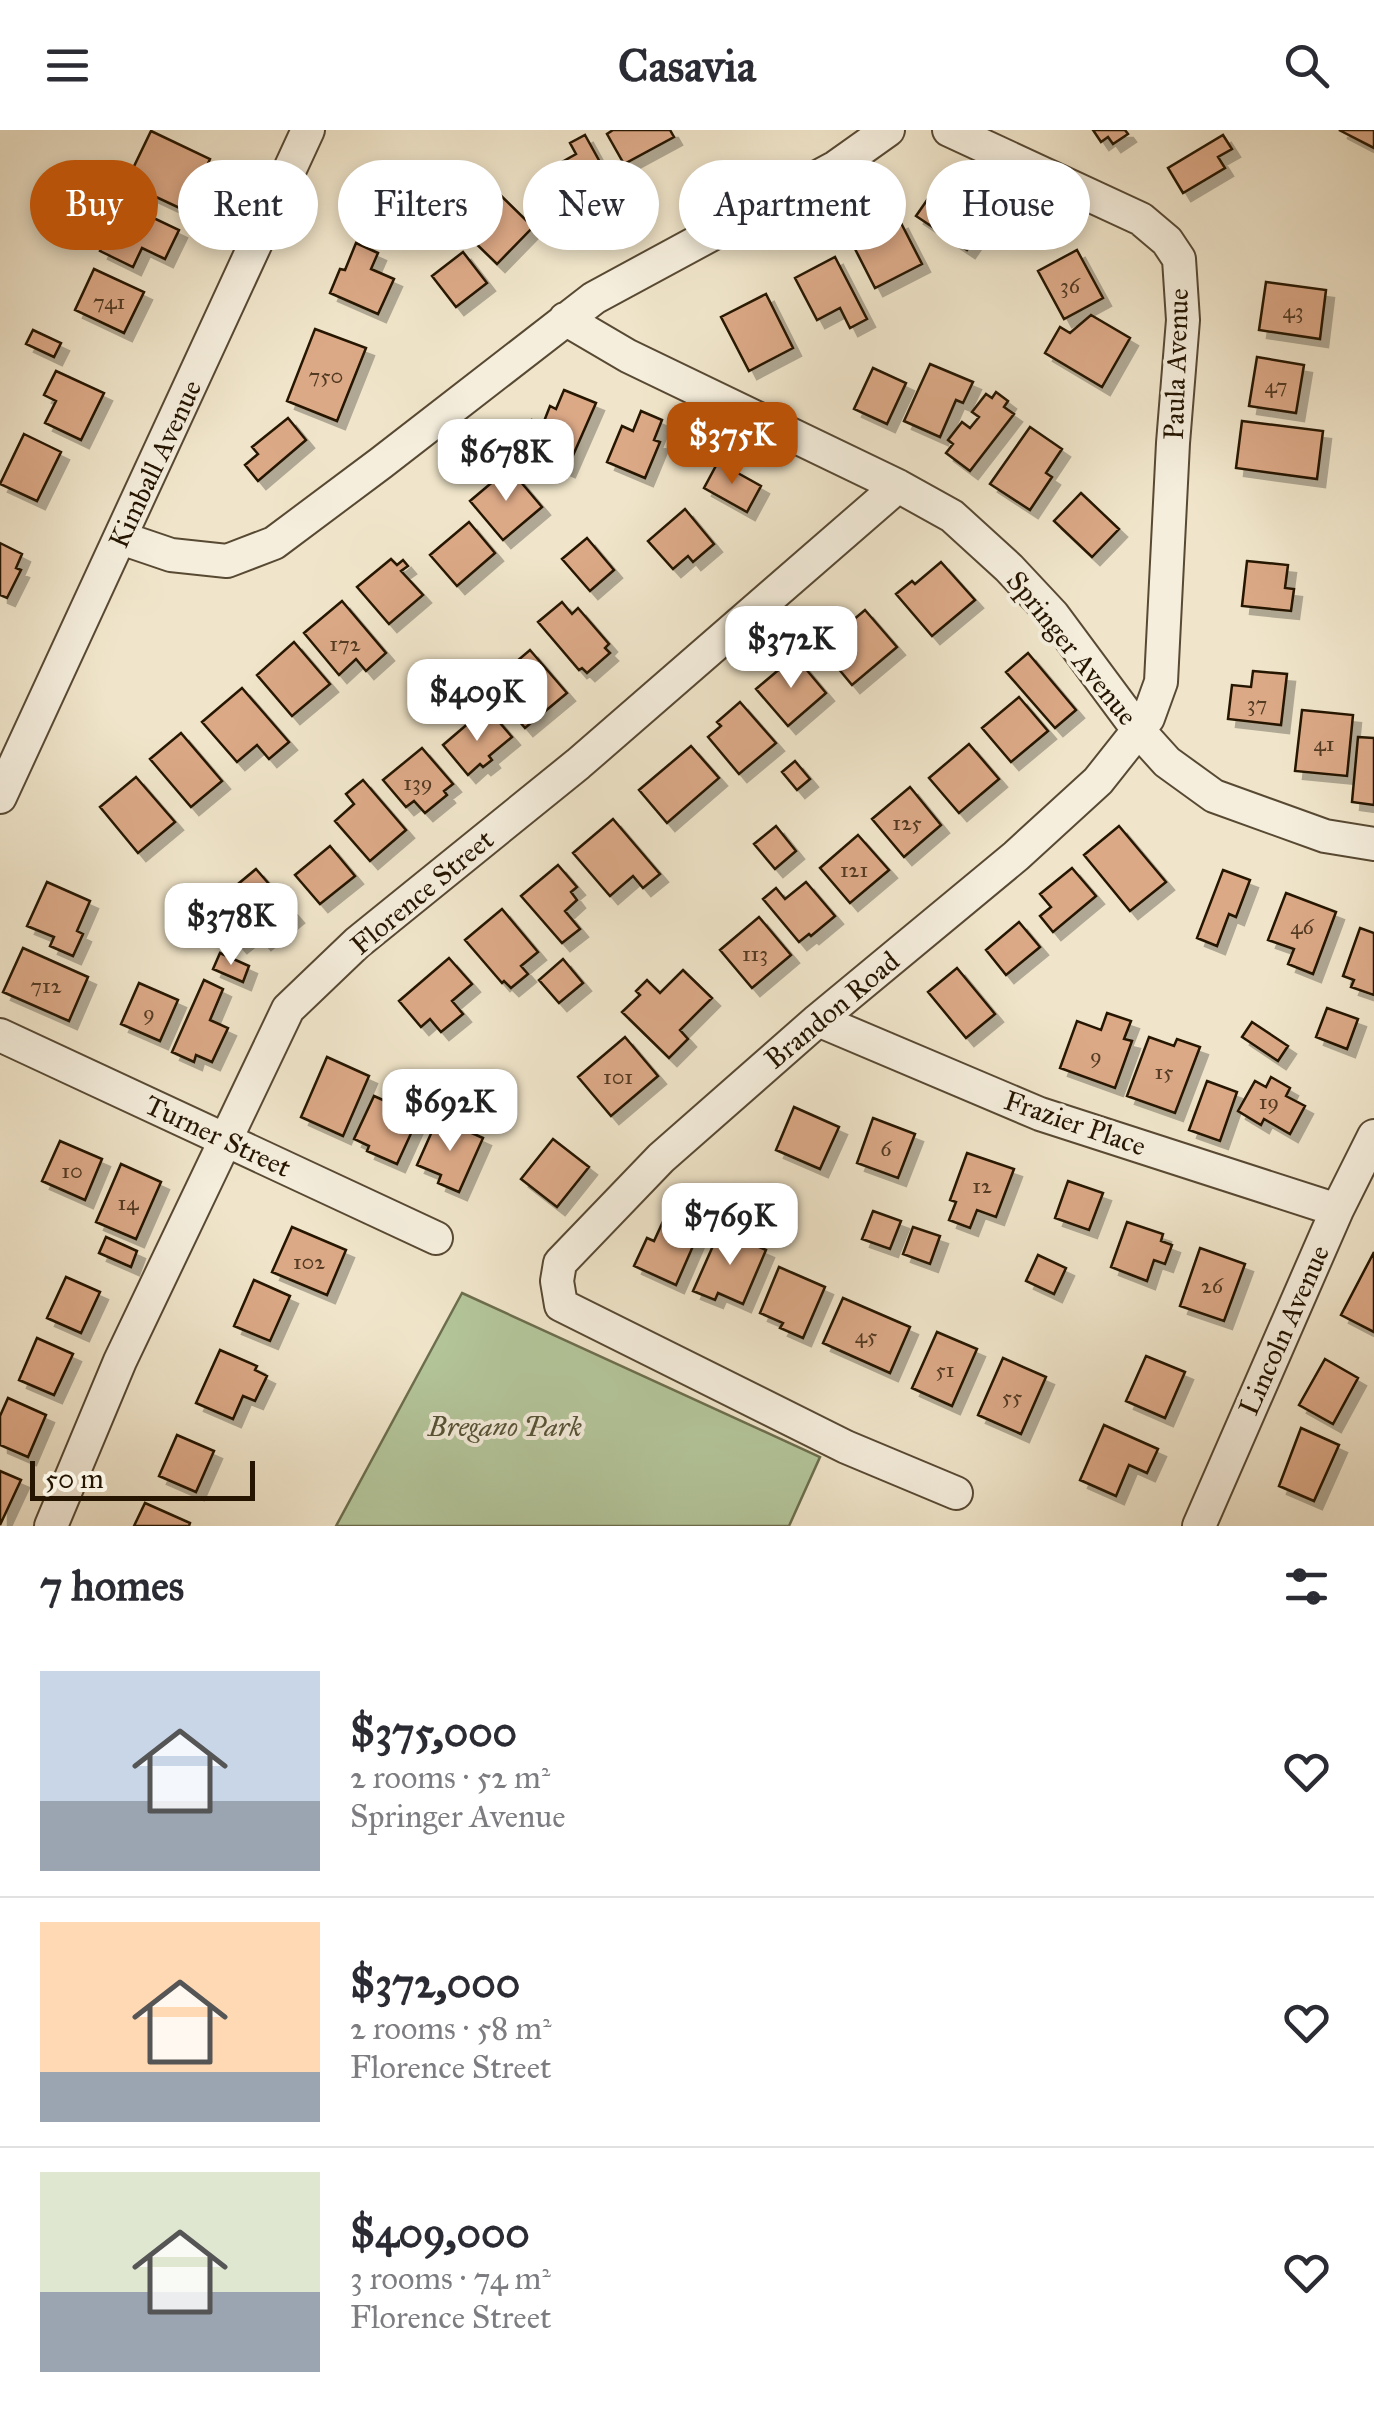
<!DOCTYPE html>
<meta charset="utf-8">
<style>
body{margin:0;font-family:"IM FELL Great Primer",serif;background:#f7f7f7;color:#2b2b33;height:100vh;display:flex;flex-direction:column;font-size:38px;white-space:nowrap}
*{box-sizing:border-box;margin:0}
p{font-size:32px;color:#7c7c81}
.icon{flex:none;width:55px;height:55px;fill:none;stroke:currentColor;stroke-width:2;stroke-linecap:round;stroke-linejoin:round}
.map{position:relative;height:1396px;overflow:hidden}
.panel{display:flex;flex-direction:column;background:#fff;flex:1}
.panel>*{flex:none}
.hud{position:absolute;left:30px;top:30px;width:1315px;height:90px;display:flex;gap:20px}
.scale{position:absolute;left:30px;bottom:25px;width:225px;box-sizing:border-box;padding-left:10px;border:5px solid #251501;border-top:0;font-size:28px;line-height:35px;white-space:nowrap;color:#251501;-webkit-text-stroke:8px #f5eedd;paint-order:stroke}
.price{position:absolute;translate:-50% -85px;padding:0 22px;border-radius:20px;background:#fff;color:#222;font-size:32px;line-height:65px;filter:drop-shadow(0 2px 5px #0008)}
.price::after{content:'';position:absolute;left:50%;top:60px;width:30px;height:22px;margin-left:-15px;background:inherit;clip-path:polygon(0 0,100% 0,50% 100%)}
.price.selected{background:#b45309;color:#fff}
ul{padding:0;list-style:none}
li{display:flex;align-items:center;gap:30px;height:250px;padding:0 40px}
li+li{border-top:2px solid #e1e1e2}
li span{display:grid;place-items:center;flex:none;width:280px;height:200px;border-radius:0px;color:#555}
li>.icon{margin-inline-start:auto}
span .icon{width:120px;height:120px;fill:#fffc;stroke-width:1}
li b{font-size:42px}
h2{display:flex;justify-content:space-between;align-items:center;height:120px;padding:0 40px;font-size:42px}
.chip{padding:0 35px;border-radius:45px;background:#fff;box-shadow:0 5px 15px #0003;font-size:35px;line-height:90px}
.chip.selected{background:#b45309;color:#fff}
header{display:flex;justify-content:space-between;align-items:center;height:130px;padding:0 40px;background:#fff;font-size:45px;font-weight:700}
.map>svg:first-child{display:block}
</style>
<header><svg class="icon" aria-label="menu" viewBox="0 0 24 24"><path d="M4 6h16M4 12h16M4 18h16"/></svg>Casavia<svg class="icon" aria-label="search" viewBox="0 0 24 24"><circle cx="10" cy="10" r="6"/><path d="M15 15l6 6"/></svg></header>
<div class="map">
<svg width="1374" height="1396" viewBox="0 0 1374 1396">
<defs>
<filter id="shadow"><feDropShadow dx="8" dy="8" stdDeviation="0" flood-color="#0004"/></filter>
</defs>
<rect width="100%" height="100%" fill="#f0e5ca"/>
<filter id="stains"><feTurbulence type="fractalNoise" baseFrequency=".002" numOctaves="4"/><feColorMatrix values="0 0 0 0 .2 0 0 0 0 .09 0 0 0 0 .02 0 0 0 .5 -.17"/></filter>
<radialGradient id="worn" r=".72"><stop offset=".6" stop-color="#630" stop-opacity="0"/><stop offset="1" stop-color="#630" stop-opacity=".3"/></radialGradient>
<path fill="#b4c69b" stroke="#6c6e4e" stroke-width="2.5" d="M 462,1163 L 820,1327 L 789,1396 L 336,1396 Z"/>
<path fill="#dca987" stroke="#251501" stroke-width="2.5" filter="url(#shadow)" d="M 613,0 L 670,0 L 674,7 L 624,34 L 607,4 Z
M 1093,0 L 1125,0 L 1128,4 L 1113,14 L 1108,7 L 1101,12 Z
M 1339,0 L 1374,0 L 1374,18 Z
M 151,1 L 210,29 L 186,81 L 126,53 Z
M 585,5 L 611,52 L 581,68 L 577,60 L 561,68 L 546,41 L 576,24 L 570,13 Z
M 1223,5 L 1232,19 L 1218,27 L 1225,38 L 1183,63 L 1168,38 Z
M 941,50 L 991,85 L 967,120 L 916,86 Z
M 493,58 L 533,97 L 497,134 L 457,95 Z
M 122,73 L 179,100 L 165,129 L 142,118 L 133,137 L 100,121 Z
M 900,91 L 922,134 L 875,158 L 853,115 Z
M 356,113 L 378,123 L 371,139 L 394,149 L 378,184 L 330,163 L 340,139 L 345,140 Z
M 1077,120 L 1103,168 L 1064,189 L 1038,141 Z
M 463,122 L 487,153 L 456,177 L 432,146 Z
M 835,127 L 867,189 L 850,198 L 840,178 L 817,190 L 795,148 Z
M 94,139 L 144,162 L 124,203 L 75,180 Z
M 1266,152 L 1326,160 L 1320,209 L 1259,200 Z
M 766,164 L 793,218 L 749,241 L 721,187 Z
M 1091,185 L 1130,208 L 1102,257 L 1045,223 L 1060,197 L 1070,203 Z
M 315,199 L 366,218 L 337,291 L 287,271 Z
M 33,200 L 61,213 L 54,227 L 26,214 Z
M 1257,227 L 1304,235 L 1296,283 L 1249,276 Z
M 930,234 L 973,252 L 963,273 L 956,270 L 940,307 L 904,291 Z
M 873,238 L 906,253 L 887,294 L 854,279 Z
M 56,241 L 104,263 L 81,310 L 45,293 L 56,271 L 44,265 Z
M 564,260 L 596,273 L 567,339 L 546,330 L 548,326 L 537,322 L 539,318 L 534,315 L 535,311 L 525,307 L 532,290 L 543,294 L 550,276 L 556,279 Z
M 996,262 L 1008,271 L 1004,277 L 1014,284 L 970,341 L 946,323 L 953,314 L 948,310 L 962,292 L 970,298 L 979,287 L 972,282 L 986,264 L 992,268 Z
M 641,281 L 662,290 L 654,310 L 660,312 L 645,348 L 607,332 L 622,296 L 633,301 Z
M 288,288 L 306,310 L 258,351 L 245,335 L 258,324 L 252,317 Z
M 1242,291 L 1323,301 L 1317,349 L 1236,338 Z
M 1030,297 L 1062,319 L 1046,343 L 1052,347 L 1030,380 L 990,354 Z
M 24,304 L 61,322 L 37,371 L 0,354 Z
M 718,332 L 761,356 L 747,382 L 704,358 Z
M 509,338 L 542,377 L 503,410 L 470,371 Z
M 1081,363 L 1119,399 L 1092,427 L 1054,391 Z
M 685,379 L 714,414 L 693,432 L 688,426 L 673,439 L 648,411 Z
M 469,392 L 495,423 L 457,456 L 430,425 Z
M 587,408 L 614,440 L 590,461 L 562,429 Z
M 0,413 L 22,424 L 16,438 L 21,440 L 7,468 L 0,465 Z
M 391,429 L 397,435 L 403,430 L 408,436 L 401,441 L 423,465 L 389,494 L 357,457 Z
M 1247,431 L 1288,435 L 1285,458 L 1294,459 L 1291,481 L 1242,476 Z
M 941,432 L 975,470 L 932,506 L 896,464 L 912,451 L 915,454 Z
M 342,471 L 386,523 L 366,541 L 356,529 L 339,545 L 304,503 Z
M 562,472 L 572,484 L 578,478 L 609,514 L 605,518 L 610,523 L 587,543 L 582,538 L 579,540 L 538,492 Z
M 865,480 L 897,517 L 852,555 L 818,514 L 837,498 L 840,501 Z
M 294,512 L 330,554 L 292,586 L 257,545 Z
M 530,520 L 567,563 L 525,598 L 489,555 Z
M 1028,523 L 1076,580 L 1055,598 L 1006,542 Z
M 795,526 L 826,563 L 788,596 L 756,559 Z
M 1253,541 L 1287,544 L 1281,595 L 1228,589 L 1232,555 L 1251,557 Z
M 242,558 L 289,612 L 269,629 L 257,615 L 237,632 L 202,592 Z
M 1019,567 L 1048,601 L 1011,632 L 982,598 Z
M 740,572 L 776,613 L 739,644 L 708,607 L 721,596 L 717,592 Z
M 1302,580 L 1353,585 L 1347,646 L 1295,641 Z
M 494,586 L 512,607 L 489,626 L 492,630 L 483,637 L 480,634 L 468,645 L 443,615 L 471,591 L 479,599 Z
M 181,603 L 222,651 L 191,677 L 150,629 Z
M 1358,607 L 1374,608 L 1374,675 L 1352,672 Z
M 969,614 L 999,649 L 959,683 L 929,648 Z
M 691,616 L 719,648 L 667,693 L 639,660 Z
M 422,618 L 453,654 L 444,661 L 447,665 L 425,683 L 414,671 L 406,677 L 383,650 Z
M 795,631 L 810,649 L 797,660 L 782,642 Z
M 136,647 L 175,692 L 138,723 L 100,677 Z
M 363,650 L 406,700 L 370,731 L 335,691 L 354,674 L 346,664 Z
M 910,657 L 941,695 L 904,727 L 872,689 Z
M 613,689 L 660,744 L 643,758 L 633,746 L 610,766 L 573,723 Z
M 776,696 L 796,721 L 775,739 L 754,714 Z
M 1119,696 L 1166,752 L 1130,781 L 1084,725 Z
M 858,705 L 889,740 L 850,773 L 820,738 Z
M 330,716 L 355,746 L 320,774 L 295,745 Z
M 558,735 L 577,757 L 571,762 L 577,770 L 565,781 L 580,799 L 562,813 L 521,766 Z
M 1072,738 L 1096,766 L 1053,802 L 1040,786 L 1051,777 L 1040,764 Z
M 256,739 L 296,785 L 263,812 L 255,802 L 239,815 L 208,779 Z
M 1223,740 L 1250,750 L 1236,787 L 1229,784 L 1217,816 L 1197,808 Z
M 47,752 L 90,771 L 77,801 L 83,804 L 73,826 L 50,816 L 54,807 L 27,796 Z
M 806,752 L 835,786 L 811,806 L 809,804 L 799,812 L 763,769 L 776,758 L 785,769 Z
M 1286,763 L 1336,782 L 1313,844 L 1288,834 L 1294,819 L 1268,810 Z
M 502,779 L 538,822 L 521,836 L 528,844 L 511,858 L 504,851 L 502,853 L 465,810 Z
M 759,787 L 791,825 L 752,858 L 720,820 Z
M 1019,792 L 1040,817 L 1006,845 L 986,820 Z
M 1360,798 L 1374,803 L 1374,865 L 1351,857 L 1354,850 L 1343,846 Z
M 23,818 L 88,847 L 69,891 L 3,862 Z
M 220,823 L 249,836 L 243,852 L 213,839 Z
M 449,828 L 472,854 L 452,871 L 463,884 L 441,902 L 430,889 L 421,897 L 399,871 Z
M 563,829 L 583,853 L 559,873 L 539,850 Z
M 957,838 L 995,884 L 966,908 L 928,862 Z
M 683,840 L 712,868 L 680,900 L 688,909 L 669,928 L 622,882 L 640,865 L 636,861 L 647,850 L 660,863 Z
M 204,850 L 223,859 L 210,890 L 228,898 L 212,932 L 196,925 L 194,932 L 172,922 Z
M 139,853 L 178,870 L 160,911 L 121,894 Z
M 1327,878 L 1358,889 L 1347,919 L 1316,907 Z
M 1107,883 L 1131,891 L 1124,909 L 1132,911 L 1115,958 L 1060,938 L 1077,891 L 1101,900 Z
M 1252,892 L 1288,916 L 1278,931 L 1242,907 Z
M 625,907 L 658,946 L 611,986 L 578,947 Z
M 1149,907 L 1174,916 L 1177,909 L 1200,917 L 1175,983 L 1127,966 Z
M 327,927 L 369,946 L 343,1006 L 301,987 Z
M 1271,947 L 1290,958 L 1286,966 L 1305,976 L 1290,1004 L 1264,989 L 1261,995 L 1238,981 L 1255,951 L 1266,957 Z
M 1207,951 L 1237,962 L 1220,1011 L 1189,1000 Z
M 374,966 L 419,986 L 397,1034 L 367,1021 L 369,1016 L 354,1009 Z
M 794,977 L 839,997 L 820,1039 L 776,1020 Z
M 438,988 L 483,1008 L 459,1062 L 438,1053 L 441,1045 L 417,1035 Z
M 873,988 L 915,1004 L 898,1048 L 857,1033 Z
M 553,1009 L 589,1037 L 557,1077 L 521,1049 Z
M 60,1011 L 102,1029 L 85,1070 L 42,1051 Z
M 967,1023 L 1014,1039 L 996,1087 L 977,1080 L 970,1098 L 949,1090 L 956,1072 L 950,1070 Z
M 121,1034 L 161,1052 L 136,1109 L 96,1092 Z
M 1068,1051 L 1103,1063 L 1089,1100 L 1055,1088 Z
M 873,1081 L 901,1091 L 890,1119 L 862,1109 Z
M 666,1085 L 700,1100 L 676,1155 L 634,1136 L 647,1108 L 654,1111 Z
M 1127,1092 L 1163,1104 L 1161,1111 L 1172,1115 L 1165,1134 L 1154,1130 L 1147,1151 L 1111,1137 Z
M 292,1097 L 346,1120 L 327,1165 L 272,1142 Z
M 913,1097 L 940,1106 L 930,1134 L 903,1124 Z
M 720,1100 L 766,1120 L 743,1174 L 718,1163 L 715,1170 L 693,1161 Z
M 106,1107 L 137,1121 L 131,1137 L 99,1123 Z
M 1200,1118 L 1245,1134 L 1224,1191 L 1180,1176 Z
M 1374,1122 L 1374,1202 L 1341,1185 Z
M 1038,1125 L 1066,1138 L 1054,1164 L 1026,1151 Z
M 779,1137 L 825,1157 L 803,1208 L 780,1198 L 783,1193 L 760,1183 Z
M 66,1147 L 100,1162 L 81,1203 L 47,1188 Z
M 254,1150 L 290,1166 L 270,1211 L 234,1196 Z
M 843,1168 L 910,1197 L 890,1243 L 823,1213 Z
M 937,1202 L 977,1219 L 952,1276 L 912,1258 Z
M 37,1208 L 73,1224 L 54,1265 L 19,1250 Z
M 220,1220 L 257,1236 L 255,1240 L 267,1246 L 255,1271 L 243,1266 L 233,1289 L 196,1273 Z
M 1146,1226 L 1185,1242 L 1165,1288 L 1126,1271 Z
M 1003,1228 L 1046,1247 L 1021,1304 L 978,1285 Z
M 1325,1229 L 1358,1248 L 1333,1294 L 1299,1275 Z
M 8,1268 L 46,1285 L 28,1327 L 0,1315 L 0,1286 Z
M 1104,1295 L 1158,1319 L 1147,1343 L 1129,1335 L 1116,1366 L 1080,1350 Z
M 1301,1298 L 1339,1315 L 1314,1371 L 1279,1356 Z
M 177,1305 L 214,1321 L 196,1362 L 159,1346 Z
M 0,1341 L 21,1350 L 0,1395 Z
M 145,1373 L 190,1393 L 189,1396 L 134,1396 Z"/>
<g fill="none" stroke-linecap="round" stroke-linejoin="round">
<g stroke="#584933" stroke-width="36">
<path id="minor" d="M 949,0 L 1141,89 L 1167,111 L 1179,129 L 1183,190 L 1173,313 L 1161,552 L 1148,588 L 1098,651 L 1016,726 L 818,890 L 661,1028 L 560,1133 L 557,1151 L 561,1175 L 846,1317 L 956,1363
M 565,189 L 628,226 L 898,356 L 952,386 L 1009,438 L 1053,485 L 1139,601 L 1167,632 L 1214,666 L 1325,706 L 1374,714
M 121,408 L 171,425 L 227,431 L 274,413 L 381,333 L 594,168 L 836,37 L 888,0
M 0,667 L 308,0
M 818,890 L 1040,984 L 1337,1080
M 0,905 L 436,1108
M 51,1396 L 120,1231 L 288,879 L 357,813 L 578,634 L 898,356
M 1199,1396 L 1337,1080 L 1374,1006"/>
</g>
<use href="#minor" stroke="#f5eedd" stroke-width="32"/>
</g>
<g text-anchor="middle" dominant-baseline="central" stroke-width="8" stroke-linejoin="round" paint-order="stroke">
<g font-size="22" fill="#533a22">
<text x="1070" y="155">36</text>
<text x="109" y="171">741</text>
<text x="1293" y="180">43</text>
<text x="326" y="245">750</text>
<text x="1276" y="255">47</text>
<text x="345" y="513">172</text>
<text x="1257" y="573">37</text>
<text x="1324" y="613">41</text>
<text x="418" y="652">139</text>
<text x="907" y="692">125</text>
<text x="854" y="739">121</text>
<text x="1302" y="796">46</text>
<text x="755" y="823">113</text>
<text x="46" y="855">712</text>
<text x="149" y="882">9</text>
<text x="1096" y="925">9</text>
<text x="1164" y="941">15</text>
<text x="618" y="946">101</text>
<text x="1269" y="971">19</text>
<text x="886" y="1018">6</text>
<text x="72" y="1040">10</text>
<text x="982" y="1055">12</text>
<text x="128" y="1072">14</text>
<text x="309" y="1131">102</text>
<text x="1212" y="1155">26</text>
<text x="866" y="1205">45</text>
<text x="945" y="1239">51</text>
<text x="1012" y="1266">55</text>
</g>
<g font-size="28" fill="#251501" stroke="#f5eedd">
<text transform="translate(1176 234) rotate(-88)">Paula Avenue</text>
<text transform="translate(155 334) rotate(-65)">Kimball Avenue</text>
<text transform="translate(1072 518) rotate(51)">Springer Avenue</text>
<text transform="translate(422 762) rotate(-40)">Florence Street</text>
<text transform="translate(832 880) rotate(-40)">Brandon Road</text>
<text transform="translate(1075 993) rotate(19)">Frazier Place</text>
<text transform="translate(218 1006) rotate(25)">Turner Street</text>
<text transform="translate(1284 1200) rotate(-66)">Lincoln Avenue</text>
</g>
<g font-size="28" font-style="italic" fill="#575337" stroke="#f5eedd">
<text x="505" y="1296">Bregano Park</text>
</g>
</g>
<rect width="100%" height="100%" filter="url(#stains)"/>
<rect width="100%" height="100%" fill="url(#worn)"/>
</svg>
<div class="scale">50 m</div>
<b class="price selected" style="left:732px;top:357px">$375K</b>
<b class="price" style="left:506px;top:374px">$678K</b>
<b class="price" style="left:791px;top:561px">$372K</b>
<b class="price" style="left:477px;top:614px">$409K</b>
<b class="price" style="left:231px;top:838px">$378K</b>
<b class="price" style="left:450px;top:1024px">$692K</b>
<b class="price" style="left:730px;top:1138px">$769K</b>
<div class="hud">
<a class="chip selected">Buy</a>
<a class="chip">Rent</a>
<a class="chip">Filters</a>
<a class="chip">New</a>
<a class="chip">Apartment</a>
<a class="chip">House</a>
</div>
</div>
<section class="panel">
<h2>7 homes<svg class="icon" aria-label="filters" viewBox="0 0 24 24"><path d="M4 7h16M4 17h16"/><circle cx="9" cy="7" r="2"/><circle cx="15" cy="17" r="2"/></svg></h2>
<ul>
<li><span style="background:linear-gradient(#c9d6e8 65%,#9aa5b1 0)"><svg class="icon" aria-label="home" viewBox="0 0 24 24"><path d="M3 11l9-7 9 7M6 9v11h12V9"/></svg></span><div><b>$375,000</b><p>2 rooms · 52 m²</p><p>Springer Avenue</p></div><svg class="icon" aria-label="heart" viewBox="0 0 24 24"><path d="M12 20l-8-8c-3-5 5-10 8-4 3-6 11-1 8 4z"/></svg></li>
<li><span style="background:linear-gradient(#ffd9b3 75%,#9aa5b1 0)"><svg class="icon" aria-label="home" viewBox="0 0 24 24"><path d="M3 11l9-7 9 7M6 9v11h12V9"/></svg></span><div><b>$372,000</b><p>2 rooms · 58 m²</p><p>Florence Street</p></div><svg class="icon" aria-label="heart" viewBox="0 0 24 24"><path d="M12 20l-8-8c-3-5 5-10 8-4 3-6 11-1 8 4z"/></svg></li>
<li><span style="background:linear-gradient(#dfe7d0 60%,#9aa5b1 0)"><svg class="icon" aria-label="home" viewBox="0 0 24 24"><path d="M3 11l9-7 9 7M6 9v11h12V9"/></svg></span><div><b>$409,000</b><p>3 rooms · 74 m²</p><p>Florence Street</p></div><svg class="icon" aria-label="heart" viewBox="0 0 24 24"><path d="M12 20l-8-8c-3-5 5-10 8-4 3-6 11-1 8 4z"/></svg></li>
</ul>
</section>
